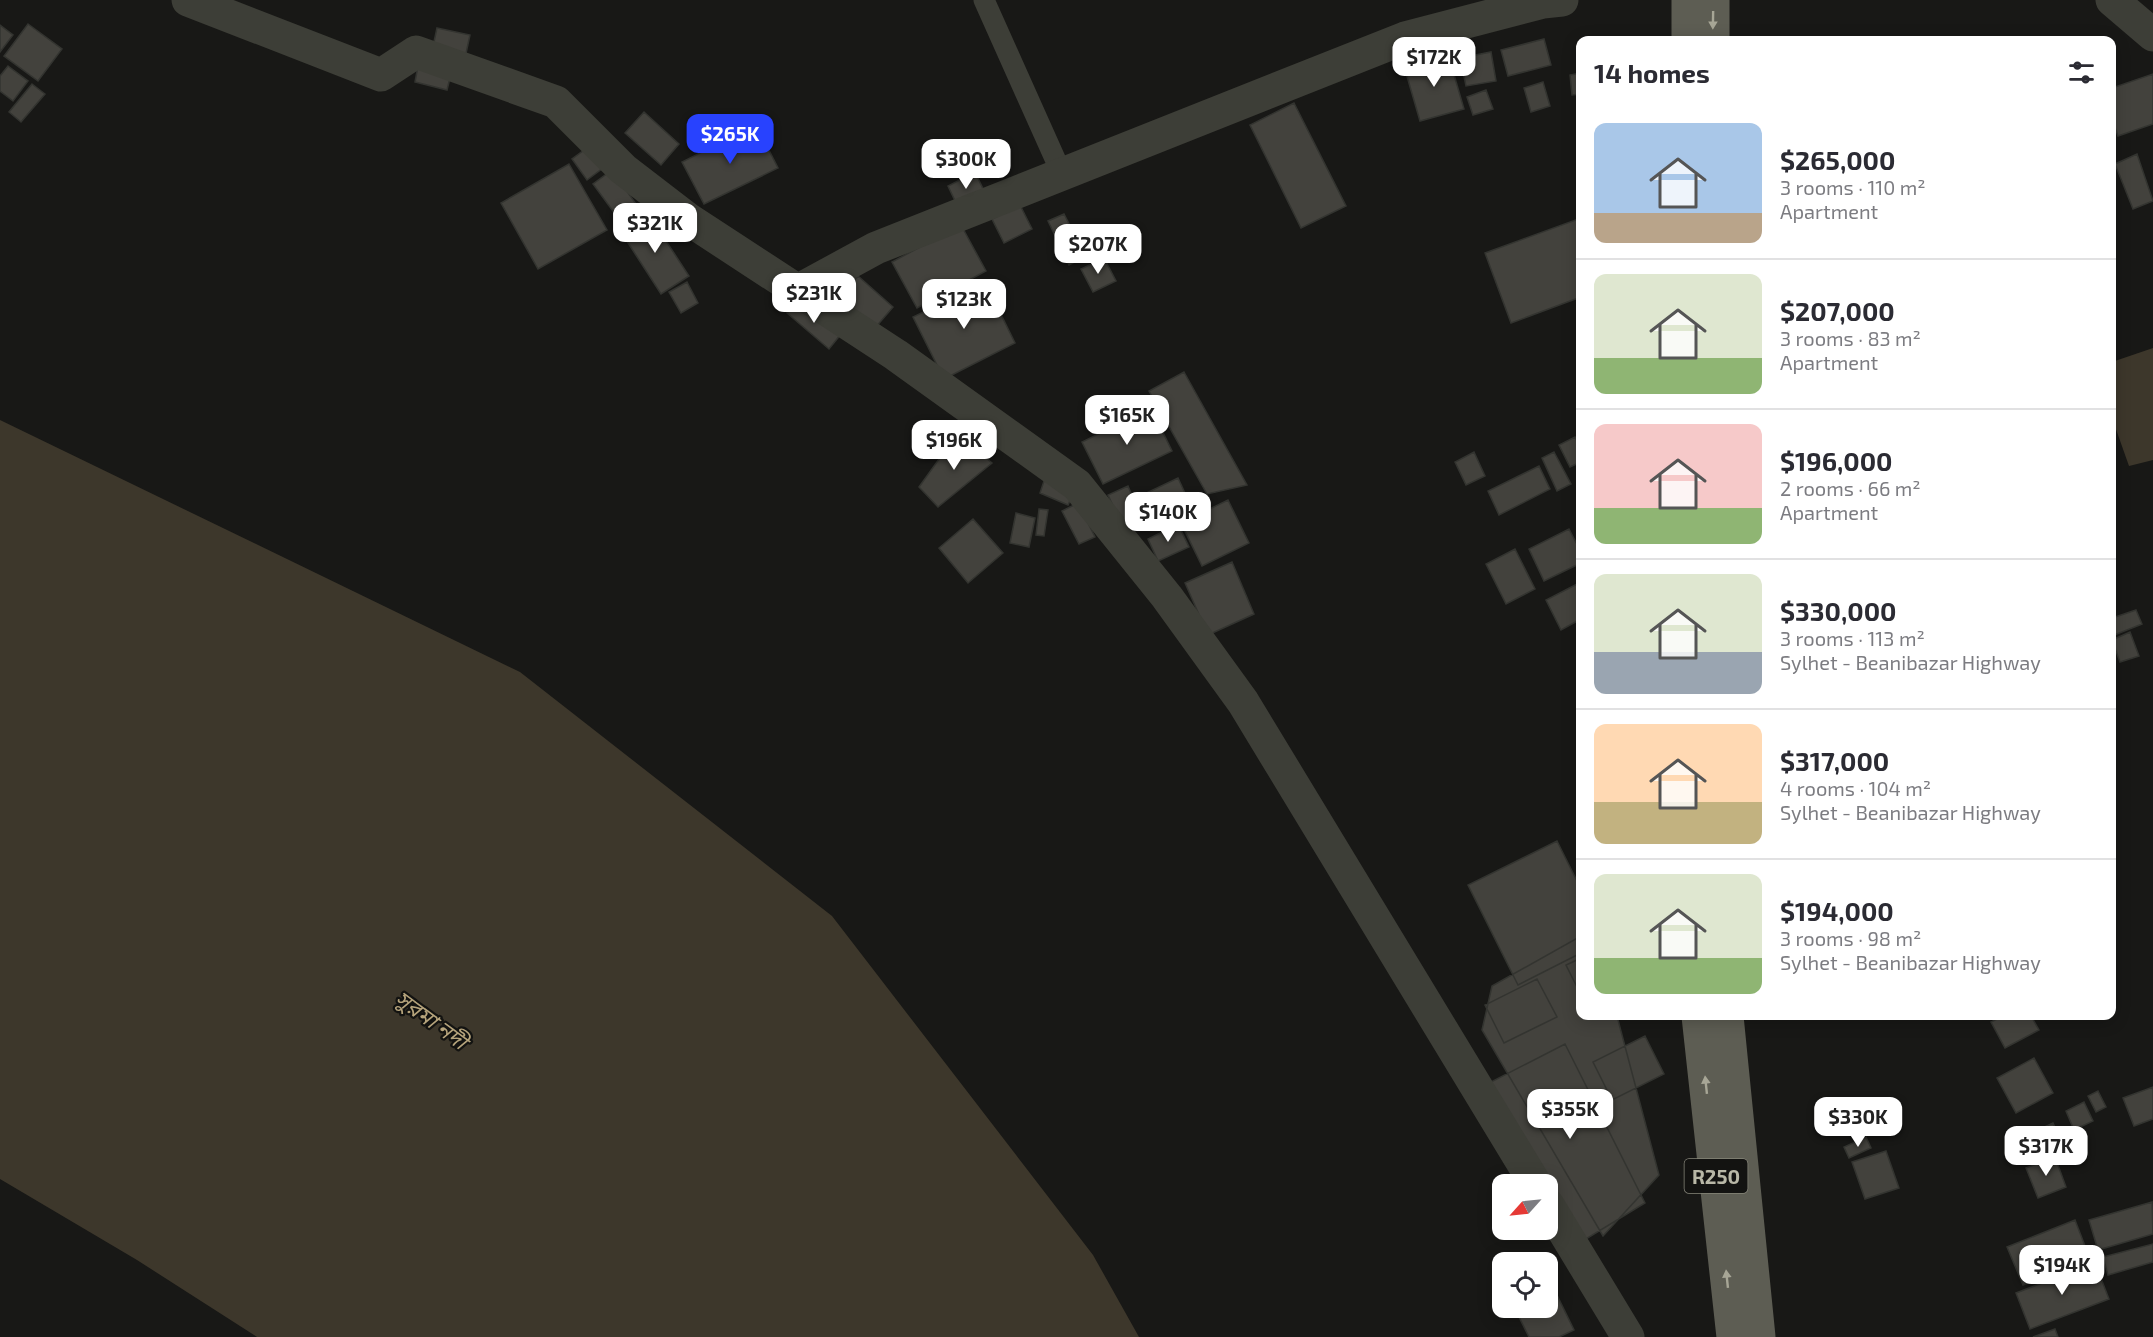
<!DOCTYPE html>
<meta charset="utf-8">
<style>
body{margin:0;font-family:"Exo 2","Noto Sans Bengali",sans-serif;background:#f2f2f3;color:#2b2b33;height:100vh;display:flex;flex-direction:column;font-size:22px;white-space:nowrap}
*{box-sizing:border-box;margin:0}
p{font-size:20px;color:#7c7c81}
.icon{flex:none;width:33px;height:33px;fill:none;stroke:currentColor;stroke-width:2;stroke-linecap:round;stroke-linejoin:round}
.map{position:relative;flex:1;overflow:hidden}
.panel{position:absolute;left:1576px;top:36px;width:540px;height:984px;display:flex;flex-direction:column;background:#fff;border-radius:12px;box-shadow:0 3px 15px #0003}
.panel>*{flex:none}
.needle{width:39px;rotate:243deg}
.fabs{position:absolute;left:1492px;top:1174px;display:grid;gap:12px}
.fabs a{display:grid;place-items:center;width:66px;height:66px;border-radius:12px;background:#fff;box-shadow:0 3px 15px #0003;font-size:30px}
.price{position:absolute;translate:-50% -51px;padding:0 14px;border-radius:12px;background:#fff;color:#222;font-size:20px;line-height:39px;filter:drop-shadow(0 2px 3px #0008)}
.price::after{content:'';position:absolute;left:50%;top:36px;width:18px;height:14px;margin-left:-9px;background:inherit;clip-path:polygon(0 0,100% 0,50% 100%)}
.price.current{background:#2842fe;color:#fff}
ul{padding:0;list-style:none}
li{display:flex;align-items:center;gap:18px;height:150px;padding:0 18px}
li+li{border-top:2px solid #e1e1e2}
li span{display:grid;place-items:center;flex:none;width:168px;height:120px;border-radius:12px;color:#555}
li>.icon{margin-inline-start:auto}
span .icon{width:72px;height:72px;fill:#fffc;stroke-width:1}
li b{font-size:26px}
h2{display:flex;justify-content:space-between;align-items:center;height:72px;padding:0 18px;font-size:26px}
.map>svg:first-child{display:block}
</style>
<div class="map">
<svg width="2153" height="1337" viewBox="0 0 2153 1337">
<rect width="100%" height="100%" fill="#181816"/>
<path fill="#3d372b" d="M 2153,348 L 2153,460 L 2129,466 L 2112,418 L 2112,362 Z
M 0,420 L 520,672 L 832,916 L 1093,1255 L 1139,1337 L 257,1337 L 137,1260 L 0,1179 Z"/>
<path fill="#43423d" stroke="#333430" stroke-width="1.5" d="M 28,24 L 62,49 L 38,81 L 4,56 Z
M 0,25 L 13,35 L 0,52 Z
M 437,28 L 470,35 L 465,58 L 432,51 Z
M 1544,39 L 1551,65 L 1508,76 L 1501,50 Z
M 1491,52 L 1496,81 L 1466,86 L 1460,58 Z
M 1448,54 L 1464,109 L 1420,121 L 1404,66 Z
M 8,66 L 28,81 L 13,101 L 0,91 L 0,76 Z
M 418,66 L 451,74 L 447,90 L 415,82 Z
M 1581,73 L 1581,94 L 1572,95 L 1570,75 Z
M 2153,74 L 2153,124 L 2118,136 L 2112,119 L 2112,88 Z
M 1543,82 L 1550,106 L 1531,112 L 1524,88 Z
M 32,84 L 45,94 L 21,122 L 9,112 Z
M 1486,90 L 1493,109 L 1473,115 L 1467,97 Z
M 1294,103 L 1346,206 L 1301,228 L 1250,125 Z
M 644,112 L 679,144 L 661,165 L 625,133 Z
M 756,125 L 778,168 L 704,204 L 682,162 Z
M 591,145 L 607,165 L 587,180 L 572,159 Z
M 2137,154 L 2153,201 L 2133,209 L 2115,164 Z
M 569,164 L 607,230 L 538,269 L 501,203 Z
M 612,170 L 636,204 L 618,218 L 593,184 Z
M 975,172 L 985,193 L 958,207 L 948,186 Z
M 1020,205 L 1032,229 L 1004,243 L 992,219 Z
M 1064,214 L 1086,256 L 1069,265 L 1048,221 Z
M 649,215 L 689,276 L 661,294 L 621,232 Z
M 1581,218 L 1581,297 L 1511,323 L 1485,253 Z
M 961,225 L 986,271 L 917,308 L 892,262 Z
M 1104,258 L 1116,281 L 1093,292 L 1081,269 Z
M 858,276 L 893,307 L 875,328 L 839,297 Z
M 687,282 L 698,303 L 681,313 L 669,292 Z
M 985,282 L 1015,343 L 944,379 L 913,317 Z
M 799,299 L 841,334 L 829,349 L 787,313 Z
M 1184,372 L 1247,485 L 1207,494 L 1149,391 Z
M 1151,408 L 1172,451 L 1103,484 L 1082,442 Z
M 957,434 L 992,463 L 938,507 L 919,487 Z
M 1575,437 L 1581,449 L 1581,462 L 1570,467 L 1559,445 Z
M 1474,452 L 1485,476 L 1466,485 L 1455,462 Z
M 1554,452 L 1571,484 L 1557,491 L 1542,458 Z
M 1539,466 L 1550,489 L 1499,515 L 1488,491 Z
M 1045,478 L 1075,490 L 1068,505 L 1040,493 Z
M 1178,478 L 1190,504 L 1154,521 L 1142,495 Z
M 1128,486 L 1140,514 L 1121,523 L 1108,495 Z
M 1228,500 L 1249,543 L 1202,566 L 1181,523 Z
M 1078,503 L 1095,537 L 1079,544 L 1062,511 Z
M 1039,509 L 1048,510 L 1044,536 L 1036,535 Z
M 1016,513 L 1035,518 L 1029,547 L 1010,543 Z
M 973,519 L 1003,553 L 968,583 L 939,548 Z
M 1178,524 L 1189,547 L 1158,561 L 1148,539 Z
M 1569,529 L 1581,552 L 1581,563 L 1544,581 L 1529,549 Z
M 1515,549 L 1535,589 L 1506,604 L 1486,564 Z
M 1232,562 L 1254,614 L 1208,635 L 1185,583 Z
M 1581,582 L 1581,619 L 1561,630 L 1546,600 Z
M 2136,610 L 2142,624 L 2112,636 L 2112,618 Z
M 2130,632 L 2139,656 L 2120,662 L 2112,640 Z
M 1557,841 L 1581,889 L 1581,953 L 1518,985 L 1468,885 Z
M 1581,936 L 1581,1016 L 1617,1016 L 1659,1175 L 1603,1236 L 1482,1030 L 1492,986 Z
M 1581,958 L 1581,995 L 1566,965 Z
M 1537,979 L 1557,1017 L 1504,1043 L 1485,1005 Z
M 2003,1016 L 2031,1016 L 2039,1030 L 2005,1048 L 1991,1022 Z
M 1645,1036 L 1664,1074 L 1612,1100 L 1593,1062 Z
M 1565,1044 L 1645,1203 L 1586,1239 L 1489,1083 Z
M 2034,1058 L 2053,1093 L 2016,1113 L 1997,1078 Z
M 2153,1087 L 2153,1119 L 2134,1126 L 2123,1098 Z
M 2098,1091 L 2106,1107 L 2096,1112 L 2088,1096 Z
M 2084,1102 L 2093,1121 L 2074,1130 L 2066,1111 Z
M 2053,1123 L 2063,1145 L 2035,1158 L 2025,1136 Z
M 1866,1137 L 1871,1148 L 1849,1158 L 1844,1147 Z
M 1886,1151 L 1899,1188 L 1865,1199 L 1852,1162 Z
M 2055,1157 L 2066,1187 L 2038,1198 L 2026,1168 Z
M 2152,1202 L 2153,1234 L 2098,1250 L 2089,1220 Z
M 2075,1220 L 2090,1259 L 2023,1285 L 2007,1247 Z
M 2153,1244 L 2153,1262 L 2108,1275 L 2103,1257 Z
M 2095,1263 L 2109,1299 L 2030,1329 L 2016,1293 Z
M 1555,1291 L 1574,1330 L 1559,1337 L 1529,1337 L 1515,1309 L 1548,1308 L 1548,1294 Z
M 2055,1329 L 2058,1337 L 2033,1337 Z"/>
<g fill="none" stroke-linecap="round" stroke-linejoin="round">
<path stroke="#3d3e37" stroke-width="21" d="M 984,0 L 1061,172"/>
<path stroke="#3d3e37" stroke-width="33" d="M 188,0 L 381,75 L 416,52 L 556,102 L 623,169 L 688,219 L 896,355 L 1077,485 L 1167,597 L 1243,702 L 1536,1185
M 2112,0 L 2153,35
M 797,291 L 876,248 L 1405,38 L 1543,2 L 1562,0
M 1548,1205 L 1628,1337"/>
<path stroke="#5d5d53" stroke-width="33" d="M 1688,40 L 1688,0
M 1713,40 L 1713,0
M 1698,1016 L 1733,1337
M 1727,1016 L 1759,1337"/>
</g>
<defs><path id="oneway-solid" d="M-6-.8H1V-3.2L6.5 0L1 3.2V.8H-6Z" transform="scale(1.5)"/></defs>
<g fill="#a7a696">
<use href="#oneway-solid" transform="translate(1713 20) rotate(91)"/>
<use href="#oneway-solid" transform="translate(1706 1085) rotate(-96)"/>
<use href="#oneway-solid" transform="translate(1727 1279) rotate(-96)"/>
</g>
<g text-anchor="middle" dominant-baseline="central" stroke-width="4.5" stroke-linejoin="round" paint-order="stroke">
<rect fill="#131311" stroke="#87867a" stroke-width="1.5" x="1684.5" y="1159" width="63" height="34" rx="4.5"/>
<g font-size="20" font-weight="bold" fill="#b9b8a7">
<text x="1716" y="1176">R250</text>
</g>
<g font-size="22" font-style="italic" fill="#b6a47c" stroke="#131311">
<text transform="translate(432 1019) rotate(36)">সুরমা নদী</text>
</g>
</g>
</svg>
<div class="fabs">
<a><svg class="needle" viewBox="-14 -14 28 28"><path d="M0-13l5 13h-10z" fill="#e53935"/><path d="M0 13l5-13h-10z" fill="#7c7c81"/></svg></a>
<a><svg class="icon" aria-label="locate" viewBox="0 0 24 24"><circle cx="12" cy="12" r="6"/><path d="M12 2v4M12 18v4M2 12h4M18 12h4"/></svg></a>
</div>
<b class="price" style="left:1434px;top:88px">$172K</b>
<b class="price current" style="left:730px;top:165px">$265K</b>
<b class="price" style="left:966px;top:190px">$300K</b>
<b class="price" style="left:655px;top:254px">$321K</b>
<b class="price" style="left:1098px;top:275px">$207K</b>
<b class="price" style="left:814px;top:324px">$231K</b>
<b class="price" style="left:964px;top:330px">$123K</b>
<b class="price" style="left:1127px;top:446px">$165K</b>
<b class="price" style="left:954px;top:471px">$196K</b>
<b class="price" style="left:1168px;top:543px">$140K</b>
<b class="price" style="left:1570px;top:1140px">$355K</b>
<b class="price" style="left:1858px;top:1148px">$330K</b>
<b class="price" style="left:2046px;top:1177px">$317K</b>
<b class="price" style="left:2062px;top:1296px">$194K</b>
<section class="panel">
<h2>14 homes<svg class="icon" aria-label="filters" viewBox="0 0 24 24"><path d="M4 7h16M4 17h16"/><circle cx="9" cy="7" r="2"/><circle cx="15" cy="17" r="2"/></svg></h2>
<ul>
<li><span style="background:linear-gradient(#a9c7e8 75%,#b9a48a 0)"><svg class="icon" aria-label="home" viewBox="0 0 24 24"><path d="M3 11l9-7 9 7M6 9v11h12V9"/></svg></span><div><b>$265,000</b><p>3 rooms · 110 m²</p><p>Apartment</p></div></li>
<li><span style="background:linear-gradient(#dfe7d0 70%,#8fb573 0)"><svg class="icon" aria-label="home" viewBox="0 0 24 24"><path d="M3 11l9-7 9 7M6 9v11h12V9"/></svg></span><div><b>$207,000</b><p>3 rooms · 83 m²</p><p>Apartment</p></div></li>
<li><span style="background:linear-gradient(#f6c9c9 70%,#8fb573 0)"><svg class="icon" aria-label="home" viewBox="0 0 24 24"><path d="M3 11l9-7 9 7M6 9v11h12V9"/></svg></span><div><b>$196,000</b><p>2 rooms · 66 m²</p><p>Apartment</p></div></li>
<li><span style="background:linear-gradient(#dfe7d0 65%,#9aa5b1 0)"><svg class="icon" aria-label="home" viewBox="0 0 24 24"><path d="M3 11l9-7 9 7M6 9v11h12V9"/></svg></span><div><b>$330,000</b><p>3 rooms · 113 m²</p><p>Sylhet - Beanibazar Highway</p></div></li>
<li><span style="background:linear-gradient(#ffd9b3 65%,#c2b280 0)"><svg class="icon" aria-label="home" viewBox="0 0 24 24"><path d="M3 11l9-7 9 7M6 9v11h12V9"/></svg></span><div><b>$317,000</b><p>4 rooms · 104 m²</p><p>Sylhet - Beanibazar Highway</p></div></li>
<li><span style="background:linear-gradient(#dfe7d0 70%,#8fb573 0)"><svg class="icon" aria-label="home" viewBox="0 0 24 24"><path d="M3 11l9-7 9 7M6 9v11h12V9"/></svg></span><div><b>$194,000</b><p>3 rooms · 98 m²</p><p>Sylhet - Beanibazar Highway</p></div></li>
</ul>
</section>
</div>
